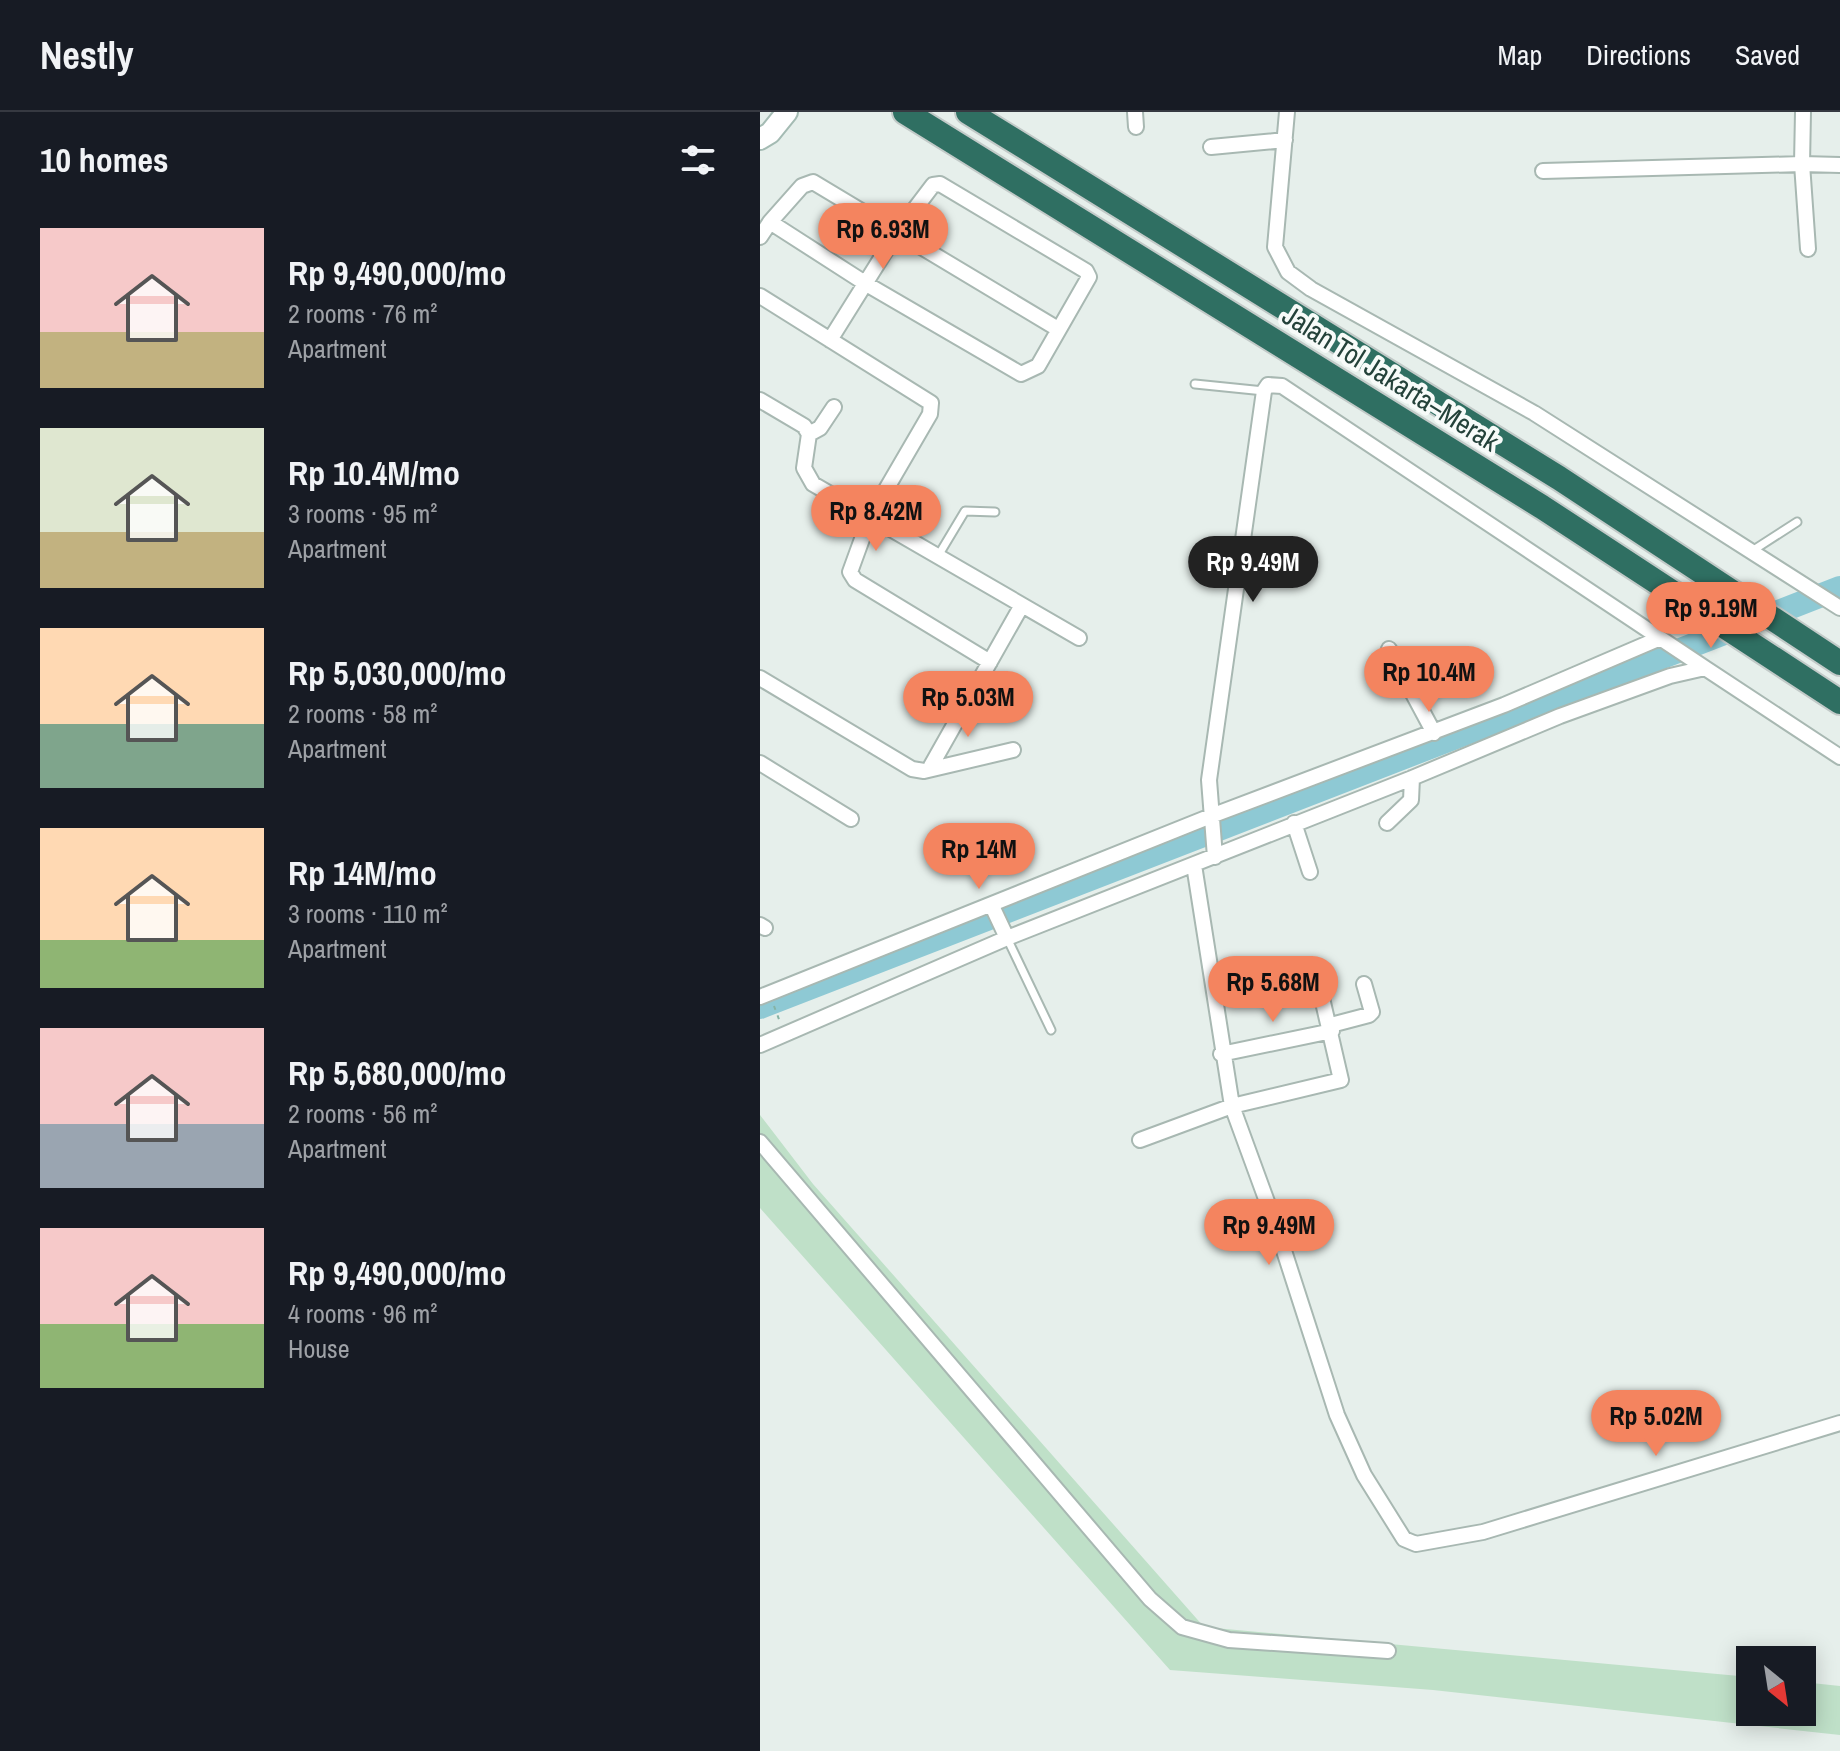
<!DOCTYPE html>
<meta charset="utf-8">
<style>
body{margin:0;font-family:"Archivo Narrow",sans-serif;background:#20242c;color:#f1f3f6;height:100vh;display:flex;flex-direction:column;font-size:30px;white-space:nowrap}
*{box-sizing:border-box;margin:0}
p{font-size:26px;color:#9ea1a6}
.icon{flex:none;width:44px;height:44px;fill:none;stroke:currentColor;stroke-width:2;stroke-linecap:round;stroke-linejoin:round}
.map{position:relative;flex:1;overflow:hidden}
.drawer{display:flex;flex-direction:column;background:#171b24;width:760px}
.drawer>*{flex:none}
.needle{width:52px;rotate:150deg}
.fabs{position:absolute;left:976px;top:1534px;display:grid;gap:16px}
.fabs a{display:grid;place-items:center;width:80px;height:80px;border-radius:0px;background:#171b24;box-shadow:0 4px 20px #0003;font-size:40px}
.price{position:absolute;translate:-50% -68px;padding:0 18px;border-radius:28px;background:#f4845f;color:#111;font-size:26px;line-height:52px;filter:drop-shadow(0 2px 4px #0008)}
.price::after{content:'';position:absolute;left:50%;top:48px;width:24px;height:18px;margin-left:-12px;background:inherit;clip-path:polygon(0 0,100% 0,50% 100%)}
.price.on{background:#222;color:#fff}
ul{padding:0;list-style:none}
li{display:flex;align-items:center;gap:24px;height:200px;padding:0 40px}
li span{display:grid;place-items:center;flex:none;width:224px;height:160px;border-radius:0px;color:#555}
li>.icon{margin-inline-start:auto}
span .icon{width:96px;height:96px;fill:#fffc;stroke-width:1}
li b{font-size:34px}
h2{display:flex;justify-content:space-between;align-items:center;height:96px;padding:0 40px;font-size:34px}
header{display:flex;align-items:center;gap:48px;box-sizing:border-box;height:112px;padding:0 40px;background:#171b24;border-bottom:2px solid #363941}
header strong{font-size:38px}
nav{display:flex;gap:44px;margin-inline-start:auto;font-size:28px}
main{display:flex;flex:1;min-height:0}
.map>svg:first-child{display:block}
</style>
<header>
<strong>Nestly</strong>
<nav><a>Map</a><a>Directions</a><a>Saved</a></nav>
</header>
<main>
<section class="drawer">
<h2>10 homes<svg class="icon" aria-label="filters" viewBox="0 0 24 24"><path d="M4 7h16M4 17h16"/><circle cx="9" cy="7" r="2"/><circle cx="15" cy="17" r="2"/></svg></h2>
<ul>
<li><span style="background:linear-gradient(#f6c9c9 65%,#c2b280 0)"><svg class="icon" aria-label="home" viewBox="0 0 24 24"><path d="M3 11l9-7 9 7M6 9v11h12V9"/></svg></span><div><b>Rp 9,490,000/mo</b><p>2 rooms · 76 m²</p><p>Apartment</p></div></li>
<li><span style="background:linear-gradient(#dfe7d0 65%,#c2b280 0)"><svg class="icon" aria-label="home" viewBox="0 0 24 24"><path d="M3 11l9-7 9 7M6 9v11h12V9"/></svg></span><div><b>Rp 10.4M/mo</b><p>3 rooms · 95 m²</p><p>Apartment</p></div></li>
<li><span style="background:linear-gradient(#ffd9b3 60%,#7fa58c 0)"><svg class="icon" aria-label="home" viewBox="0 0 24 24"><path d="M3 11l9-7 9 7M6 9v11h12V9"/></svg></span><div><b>Rp 5,030,000/mo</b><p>2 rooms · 58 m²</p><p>Apartment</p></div></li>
<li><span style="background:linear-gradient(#ffd9b3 70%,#8fb573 0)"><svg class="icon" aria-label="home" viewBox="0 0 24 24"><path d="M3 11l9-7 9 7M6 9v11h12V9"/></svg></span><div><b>Rp 14M/mo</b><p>3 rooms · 110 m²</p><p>Apartment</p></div></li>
<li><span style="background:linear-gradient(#f6c9c9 60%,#9aa5b1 0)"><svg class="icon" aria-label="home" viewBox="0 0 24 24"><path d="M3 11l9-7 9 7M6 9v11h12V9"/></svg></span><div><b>Rp 5,680,000/mo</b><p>2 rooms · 56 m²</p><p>Apartment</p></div></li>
<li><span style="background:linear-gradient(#f6c9c9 60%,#8fb573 0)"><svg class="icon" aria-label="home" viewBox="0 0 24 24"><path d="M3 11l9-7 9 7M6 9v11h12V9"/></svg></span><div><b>Rp 9,490,000/mo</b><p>4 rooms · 96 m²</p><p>House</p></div></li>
</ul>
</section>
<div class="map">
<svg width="1080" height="1639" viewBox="0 0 1080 1639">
<rect width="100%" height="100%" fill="#e6efeb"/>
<path fill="#bfe0c8" d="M 0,1003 L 53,1072 L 444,1515 L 990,1565 L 990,1600 L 1042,1600 L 1042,1570 L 1080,1574 L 1080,1623 L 673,1578 L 410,1558 L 0,1096 Z"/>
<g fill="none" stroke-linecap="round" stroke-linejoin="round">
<path stroke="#8ec9d4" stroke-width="24" d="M 0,895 L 1080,476"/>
<g stroke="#a8b8b2" stroke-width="11">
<path id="lane" d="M 435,272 L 504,279
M 992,439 L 1037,410
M 178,444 L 205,399 L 235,400
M 247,826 L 291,918"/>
</g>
<g stroke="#a8b8b2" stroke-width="18">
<path id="street" d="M 375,0 L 376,15
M 527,0 L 515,135 L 528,160 L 551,177 L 774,301 L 1080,496
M 1043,0 L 1042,52 L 1080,53
M 451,35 L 525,28
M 783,59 L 1042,52 L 1048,137
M 10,110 L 42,74 L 53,70 L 298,217
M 0,125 L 10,110 L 108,173 L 261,262 L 278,254 L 329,165 L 326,159 L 180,72 L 173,73 L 138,119 L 70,228
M 0,184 L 171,291 L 170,302 L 110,405 L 90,460 L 95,468 L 230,550
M 0,288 L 44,314 L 49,322 L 44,356 L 53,372 L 319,526
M 49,322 L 60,316 L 74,295
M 629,537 L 674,621
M 0,566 L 152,657 L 164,659 L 253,638
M 0,651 L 91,707
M 171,654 L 262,493
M 534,711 L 550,760
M 627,711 L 651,688 L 652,666
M 455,745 L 449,668 L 504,279 L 508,273 L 522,274 L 945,556
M 434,753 L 472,994 L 517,1117 L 577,1303 L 604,1363 L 644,1427 L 656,1432 L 723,1420 L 1080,1311
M 232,794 L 247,826
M 0,813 L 5,816
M 0,885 L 451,704 L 744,593 L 898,527
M 571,913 L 609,903 L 612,900 L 604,872
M 0,933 L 247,826 L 652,666 L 800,604 L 910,564 L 945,556 L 1080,645
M 461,942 L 572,919
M 380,1028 L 472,994 L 581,968 L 562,886
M 0,1030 L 390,1487 L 422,1515 L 469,1528 L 628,1539"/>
</g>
<g stroke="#a4bbb3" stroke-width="24">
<path id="secondary" d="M 0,27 L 10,21 L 27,0"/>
</g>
<g stroke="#c2cac8" stroke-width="28">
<path id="highway" d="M 145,0 L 782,395 L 1080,590
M 208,0 L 799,366 L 1080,551"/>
</g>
<path stroke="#86b3a5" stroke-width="2" stroke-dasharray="4 6" stroke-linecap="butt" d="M 14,894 L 20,910"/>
<use href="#lane" stroke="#fff" stroke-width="7"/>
<use href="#street" stroke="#fff" stroke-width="14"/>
<use href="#secondary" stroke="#fff" stroke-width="20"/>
<use href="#highway" stroke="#2f6f62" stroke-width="24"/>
</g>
<g text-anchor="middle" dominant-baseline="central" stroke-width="8" stroke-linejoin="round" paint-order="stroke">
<g font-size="28" fill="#24423a" stroke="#f7fbf9">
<text transform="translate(631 266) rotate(32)">Jalan Tol Jakarta–Merak</text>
</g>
</g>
</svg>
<div class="fabs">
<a><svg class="needle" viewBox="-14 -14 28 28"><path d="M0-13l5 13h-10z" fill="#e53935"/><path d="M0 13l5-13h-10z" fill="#9ea1a6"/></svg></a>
</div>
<b class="price" style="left:123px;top:159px">Rp 6.93M</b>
<b class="price" style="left:116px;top:441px">Rp 8.42M</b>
<b class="price on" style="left:493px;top:492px">Rp 9.49M</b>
<b class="price" style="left:951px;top:538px">Rp 9.19M</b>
<b class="price" style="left:669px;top:602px">Rp 10.4M</b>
<b class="price" style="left:208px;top:627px">Rp 5.03M</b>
<b class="price" style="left:219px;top:779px">Rp 14M</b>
<b class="price" style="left:513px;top:912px">Rp 5.68M</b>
<b class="price" style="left:509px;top:1155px">Rp 9.49M</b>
<b class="price" style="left:896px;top:1346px">Rp 5.02M</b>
</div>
</main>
